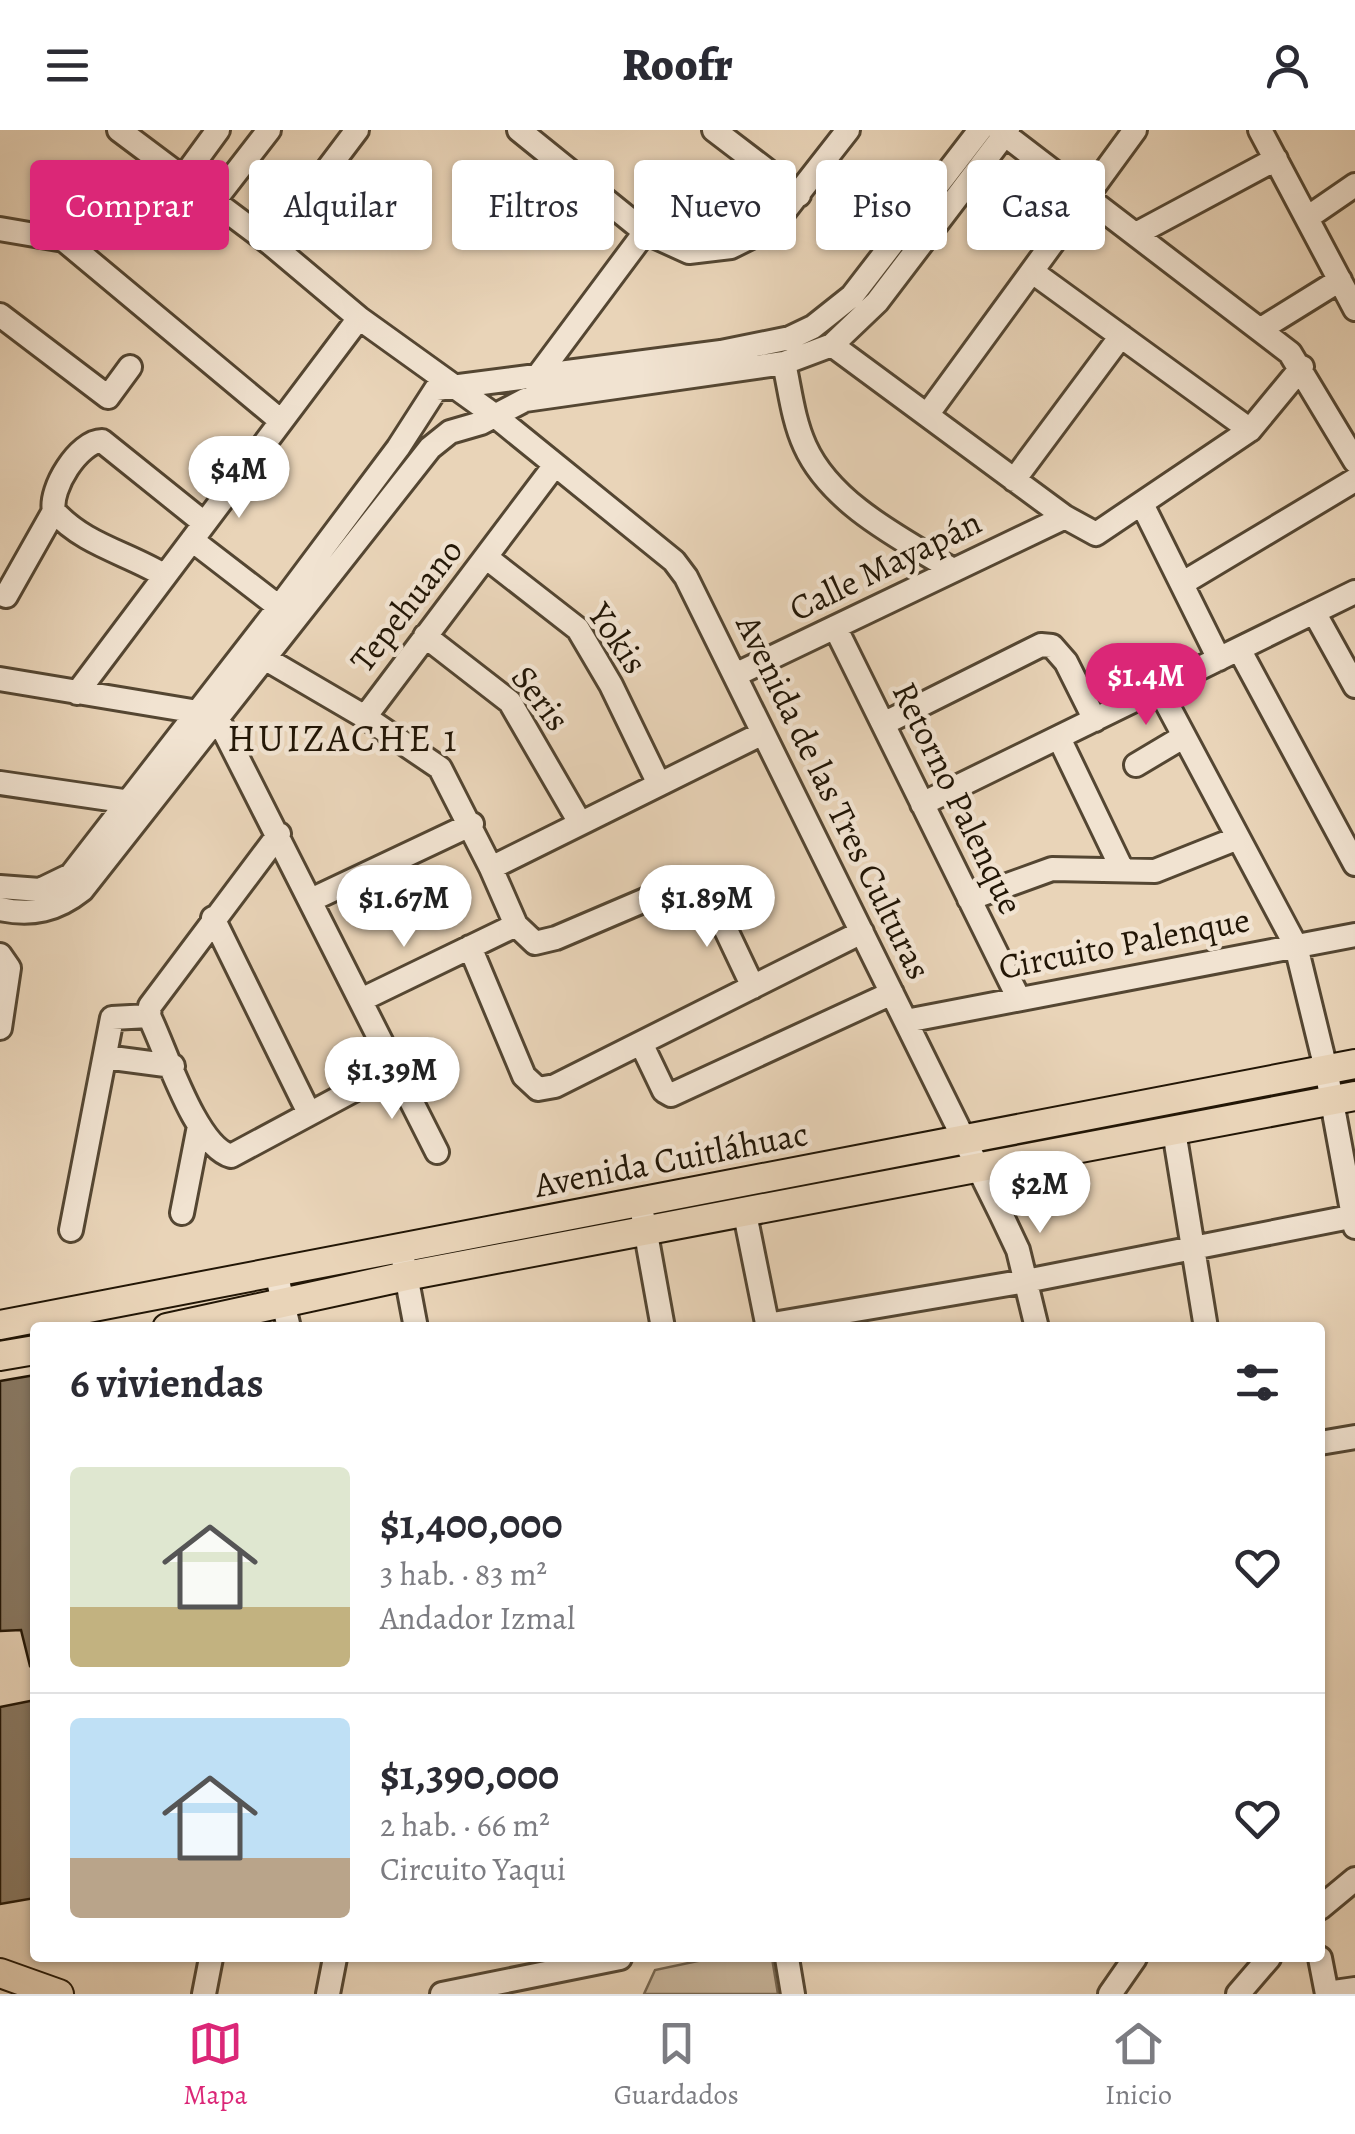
<!DOCTYPE html>
<html lang="es">
<meta charset="utf-8">
<style>
body{margin:0;font-family:Alegreya,serif;background:#f7f7f7;color:#2b2b33;height:100vh;display:flex;flex-direction:column;font-size:38px;white-space:nowrap}
*{box-sizing:border-box;margin:0}
p{font-size:32px;color:#7c7c81}
.icon{flex:none;width:55px;height:55px;fill:none;stroke:currentColor;stroke-width:2;stroke-linecap:round;stroke-linejoin:round}
.map{position:relative;flex:1;overflow:hidden}
.drawer{position:absolute;left:30px;top:1192px;width:1295px;height:640px;display:flex;flex-direction:column;background:#fff;border-radius:10px;box-shadow:0 2px 8px #0004}
.drawer>*{flex:none}
.guide{position:absolute;left:30px;top:30px;width:1295px;height:90px;display:flex;gap:20px}
.price{position:absolute;translate:-50% -85px;padding:0 22px;border-radius:35px;background:#fff;color:#222;font-size:32px;line-height:65px;filter:drop-shadow(0 2px 5px #0008)}
.price::after{content:'';position:absolute;left:50%;top:60px;width:30px;height:22px;margin-left:-15px;background:inherit;clip-path:polygon(0 0,100% 0,50% 100%)}
.price.selected{background:#db2777;color:#fff}
ul{padding:0;list-style:none}
li{display:flex;align-items:center;gap:30px;height:250px;padding:0 40px}
li+li{border-top:2px solid #e1e1e2}
li span{display:grid;place-items:center;flex:none;width:280px;height:200px;border-radius:10px;color:#555}
li>.icon{margin-inline-start:auto}
span .icon{width:120px;height:120px;fill:#fffc;stroke-width:1}
li b{font-size:42px}
h2{display:flex;justify-content:space-between;align-items:center;height:120px;padding:0 40px;font-size:42px}
.pill{padding:0 35px;border-radius:10px;background:#fff;box-shadow:0 2px 8px #0004;font-size:35px;line-height:90px}
.pill.selected{background:#db2777;color:#fff}
header{display:flex;justify-content:space-between;align-items:center;height:130px;padding:0 40px;background:#fff;font-size:45px;font-weight:800}
.tab-bar{display:flex;justify-content:space-around;align-items:center;height:140px;border-top:2px solid #e1e1e2;background:#fff;font-size:28px;color:#7c7c81}
.tab-bar a{display:grid;justify-items:center;gap:5px}
.tab-bar .selected{color:#db2777}
.map>svg:first-child{display:block}
</style>
<header><svg class="icon" aria-label="menu" viewBox="0 0 24 24"><path d="M4 6h16M4 12h16M4 18h16"/></svg>Roofr<svg class="icon" aria-label="person" viewBox="0 0 24 24"><circle cx="12" cy="8" r="4"/><path d="M4 21q1-7 8-7t8 7"/></svg></header>
<div class="map">
<svg width="1355" height="1864" viewBox="0 0 1355 1864">
<rect width="100%" height="100%" fill="#e9d4b8"/>
<filter id="stains"><feTurbulence type="fractalNoise" baseFrequency=".002" numOctaves="4"/><feColorMatrix values="0 0 0 0 .2 0 0 0 0 .09 0 0 0 0 .02 0 0 0 .5 -.17"/></filter>
<radialGradient id="worn" r=".72"><stop offset=".6" stop-color="#630" stop-opacity="0"/><stop offset="1" stop-color="#630" stop-opacity=".3"/></radialGradient>
<path fill="#c7b49a" stroke="#746550" stroke-width="2.5" d="M 712,1828 L 772,1828 L 778,1864 L 644,1864 L 655,1840 Z"/>
<path fill="#897963" stroke="#221606" stroke-width="2.5" d="M 35,1245 L 35,1535 L 30,1536 L 21,1500 L 0,1501 L 0,1251 Z
M 35,1570 L 35,1768 L 0,1774 L 0,1577 Z"/>
<g fill="none" stroke-linecap="round" stroke-linejoin="round">
<g stroke="#544632" stroke-width="28">
<path id="minor" d="M 119,0 L 271,114 L 359,188 L 494,285 L 674,431 L 686,447 L 1001,1084 L 1018,1120 L 1037,1198
M 519,0 L 645,102 L 689,122 L 731,117 L 773,96 L 848,0
M 714,0 L 799,65
M 999,0 L 1290,223 L 1355,331
M 1260,0 L 1355,179
M 183,48 L 218,0
M 214,71 L 269,0
M 1307,88 L 1355,55
M 0,99 L 64,110 L 281,291
M 1136,104 L 1276,29
M 271,114 L 357,0
M 1034,143 L 1250,300
M 0,185 L 108,267 L 130,237
M 1261,199 L 1340,150
M 832,215 L 1065,387 L 1096,404 L 1250,300 L 1302,237
M 784,233 C 790,260 793,290 805,316 C 831,374 902,409 953,440
M 534,251 L 645,102
M 927,285 L 1135,0
M 555,335 L 365,587 L 440,638 L 491,738 L 763,603
M 1014,350 L 1121,206
M 1143,376 L 1219,529
M 192,410 L 279,477
M 487,428 L 578,499 L 611,555 L 659,654
M 165,446 C 128,423 84,415 54,381 C 49,359 79,311 102,311 L 204,393
M 1183,453 L 1355,350
M 6,466 L 54,381
M 1314,482 L 1355,556
M 835,497 L 1019,869
M 425,506 L 510,572 L 579,691
M 1239,519 L 1355,734
M 266,529 L 365,587
M 735,545 L 1065,387
M 0,549 L 198,582 L 219,591 L 437,1022
M 1159,559 L 1296,816 L 1326,939 L 1355,1097
M 77,563 L 359,188
M 883,594 L 1041,515 L 1052,516 L 1066,532 L 1095,590
M 1059,608 L 1122,739
M 1136,635 L 1183,607
M 0,653 L 130,672
M 922,674 L 1355,462
M 279,704 L 150,876 L 149,886 C 166,920 195,1016 231,1026 L 395,938
M 491,738 L 516,795 L 535,813 L 556,808 L 685,753 L 699,752 L 708,762 L 753,857
M 0,757 L 40,760 L 71,745 L 279,477 L 398,318 L 436,259 L 721,222 L 790,208 L 813,197 L 852,166 L 980,0
M 969,769 L 1052,739 L 1155,741 L 1238,708
M 311,770 L 472,694
M 0,779 C 32,786 57,780 82,760 L 430,318 L 450,302 L 481,293 L 525,270 L 784,233 L 832,215 L 877,172 L 1008,0
M 213,788 L 309,983
M 470,817 L 524,946 L 538,959 L 555,956 L 862,802
M 0,825 L 9,838 L 0,898
M 361,870 L 516,795
M 906,891 L 1355,805
M 641,913 L 664,961 L 671,965 L 892,863
M 105,927 L 173,936
M 1174,1001 L 1206,1198
M 182,1083 L 199,996
M 745,1084 L 768,1198
M 643,1087 L 663,1198
M 71,1100 L 112,888 L 149,886
M 403,1129 L 416,1198
M 276,1142 L 289,1198
M 767,1195 L 1026,1151 L 1355,1086
M 1320,1313 L 1355,1307
M 1320,1778 L 1355,1749
M 787,1828 L 793,1864
M 1320,1828 L 1327,1864
M 1327,1863 L 1355,1859
M 204,1864 L 211,1828
M 328,1864 L 335,1828
M 442,1864 L 620,1828
M 1110,1864 L 1135,1828
M 1238,1864 L 1269,1828"/>
</g>
<g stroke="#221606" stroke-width="32">
<path id="major" d="M 0,1195 L 1355,934
M 167,1198 L 406,1146 L 1355,966
M 0,1226 L 35,1220
M 0,1843 L 59,1864"/>
</g>
<use href="#minor" stroke="#f1e3d1" stroke-width="22"/>
<use href="#major" stroke="#e9d4b8" stroke-width="28"/>
</g>
<g text-anchor="middle" dominant-baseline="central" stroke-width="9" stroke-linejoin="round" paint-order="stroke">
<g font-size="35" fill="#221606" stroke="#f1e3d1">
<text transform="translate(885 435) rotate(-26)">Calle Mayapán</text>
<text transform="translate(406 475) rotate(-52)">Tepehuano</text>
<text transform="translate(618 508) rotate(56)">Yokis</text>
<text transform="translate(541 568) rotate(53)">Seris</text>
<text transform="translate(834 667) rotate(64)">Avenida de las Tres Culturas</text>
<text transform="translate(958 668) rotate(64)">Retorno Palenque</text>
<text transform="translate(1124 813) rotate(-11)">Circuito Palenque</text>
<text transform="translate(671 1029) rotate(-11)">Avenida Cuitláhuac</text>
</g>
<g font-size="38" letter-spacing="2.5" fill="#221606" stroke="#f1e3d1">
<text x="343" y="608">HUIZACHE 1</text>
</g>
</g>
<rect width="100%" height="100%" filter="url(#stains)"/>
<rect width="100%" height="100%" fill="url(#worn)"/>
</svg>
<b class="price" style="left:239px;top:391px">$4M</b>
<b class="price selected" style="left:1146px;top:598px">$1.4M</b>
<b class="price" style="left:404px;top:820px">$1.67M</b>
<b class="price" style="left:707px;top:820px">$1.89M</b>
<b class="price" style="left:392px;top:992px">$1.39M</b>
<b class="price" style="left:1040px;top:1106px">$2M</b>
<div class="guide">
<a class="pill selected">Comprar</a>
<a class="pill">Alquilar</a>
<a class="pill">Filtros</a>
<a class="pill">Nuevo</a>
<a class="pill">Piso</a>
<a class="pill">Casa</a>
</div>
<section class="drawer">
<h2>6 viviendas<svg class="icon" aria-label="filters" viewBox="0 0 24 24"><path d="M4 7h16M4 17h16"/><circle cx="9" cy="7" r="2"/><circle cx="15" cy="17" r="2"/></svg></h2>
<ul>
<li><span style="background:linear-gradient(#dfe7d0 70%,#c2b280 0)"><svg class="icon" aria-label="home" viewBox="0 0 24 24"><path d="M3 11l9-7 9 7M6 9v11h12V9"/></svg></span><div><b>$1,400,000</b><p>3 hab. · 83 m²</p><p>Andador Izmal</p></div><svg class="icon" aria-label="heart" viewBox="0 0 24 24"><path d="M12 20l-8-8c-3-5 5-10 8-4 3-6 11-1 8 4z"/></svg></li>
<li><span style="background:linear-gradient(#bfe0f5 70%,#b9a48a 0)"><svg class="icon" aria-label="home" viewBox="0 0 24 24"><path d="M3 11l9-7 9 7M6 9v11h12V9"/></svg></span><div><b>$1,390,000</b><p>2 hab. · 66 m²</p><p>Circuito Yaqui</p></div><svg class="icon" aria-label="heart" viewBox="0 0 24 24"><path d="M12 20l-8-8c-3-5 5-10 8-4 3-6 11-1 8 4z"/></svg></li>
</ul>
</section>
</div>
<nav class="tab-bar">
<a class="selected"><svg class="icon" aria-label="map" viewBox="0 0 24 24"><path d="M3 6l6-2 6 2 6-2v14l-6 2-6-2-6 2zM9 4v14M15 6v14"/></svg>Mapa</a>
<a><svg class="icon" aria-label="saved" viewBox="0 0 24 24"><path d="M7 4h10v16l-5-4-5 4z"/></svg>Guardados</a>
<a><svg class="icon" aria-label="home" viewBox="0 0 24 24"><path d="M3 11l9-7 9 7M6 9v11h12V9"/></svg>Inicio</a>
</nav>
